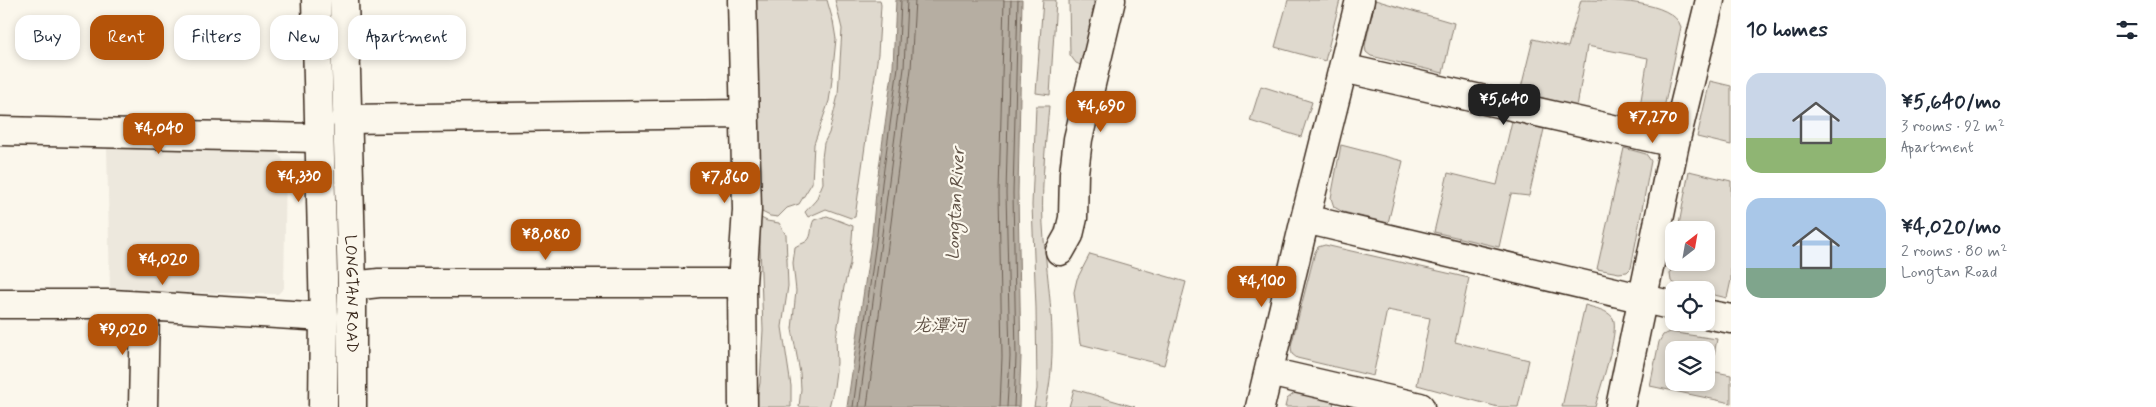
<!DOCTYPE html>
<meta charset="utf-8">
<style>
body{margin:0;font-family:Mynerve,"LXGW WenKai TC",sans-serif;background:#f6f6f7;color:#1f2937;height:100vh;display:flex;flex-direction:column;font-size:19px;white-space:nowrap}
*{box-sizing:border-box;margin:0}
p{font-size:16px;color:#747a83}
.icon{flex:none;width:28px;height:28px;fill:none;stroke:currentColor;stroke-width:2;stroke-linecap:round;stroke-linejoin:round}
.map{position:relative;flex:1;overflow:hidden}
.sheet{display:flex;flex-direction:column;background:#fff;width:425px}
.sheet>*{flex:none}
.guide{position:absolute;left:15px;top:15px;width:475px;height:45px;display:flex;gap:10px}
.needle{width:32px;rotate:31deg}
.buttons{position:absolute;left:1665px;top:221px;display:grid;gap:10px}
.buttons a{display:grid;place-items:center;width:50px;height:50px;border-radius:10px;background:#fff;box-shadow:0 2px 8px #0003;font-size:25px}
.price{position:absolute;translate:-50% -42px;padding:0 11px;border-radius:10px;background:#b45309;color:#fff;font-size:16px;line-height:32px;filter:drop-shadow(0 1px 2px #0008)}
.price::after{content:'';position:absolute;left:50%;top:30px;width:15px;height:11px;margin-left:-8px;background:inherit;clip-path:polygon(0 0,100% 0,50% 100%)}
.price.on{background:#222;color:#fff}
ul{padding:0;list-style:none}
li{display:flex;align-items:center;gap:15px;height:125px;padding:0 15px}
li span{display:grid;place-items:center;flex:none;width:140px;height:100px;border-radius:15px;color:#555}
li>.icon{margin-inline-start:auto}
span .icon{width:60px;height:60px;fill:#fffc;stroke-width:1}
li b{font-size:21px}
h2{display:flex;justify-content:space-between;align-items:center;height:60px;padding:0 15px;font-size:21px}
.chip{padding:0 18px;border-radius:15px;background:#fff;box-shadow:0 2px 8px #0003;font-size:18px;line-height:45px}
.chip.on{background:#b45309;color:#fff}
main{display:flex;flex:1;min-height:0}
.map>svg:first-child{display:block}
</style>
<main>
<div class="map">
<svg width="1731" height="407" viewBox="0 0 1731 407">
<rect width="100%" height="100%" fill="#fbf7ec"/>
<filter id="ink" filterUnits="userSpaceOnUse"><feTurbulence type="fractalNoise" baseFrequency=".02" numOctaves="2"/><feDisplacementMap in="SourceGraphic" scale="10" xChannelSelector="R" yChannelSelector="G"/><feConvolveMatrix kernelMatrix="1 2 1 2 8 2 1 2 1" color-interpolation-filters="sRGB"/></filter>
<g filter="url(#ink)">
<path fill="#ede8dd" d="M 107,147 L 274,151 L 282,158 L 286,167 L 284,288 L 278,294 L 110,291 Z"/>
<path fill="#dfd9ce" stroke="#8d8276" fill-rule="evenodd" d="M 756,0 L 827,0 L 833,21 L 836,39 L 831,88 L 829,101 L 814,144 L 812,183 L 799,204 L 787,208 L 778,217 L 770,216 L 760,211 Z
M 835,0 L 880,0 L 881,5 L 878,54 L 855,217 L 851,218 L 826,209 L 808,217 L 805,212 L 816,200 L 823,183 L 822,158 L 824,143 L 829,133 L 838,95 L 842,29 Z
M 1043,0 L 1056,0 L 1050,95 L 1036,93 Z
M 1069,0 L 1094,0 L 1091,32 L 1083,66 L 1076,63 L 1070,55 Z
M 1288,0 L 1340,0 L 1325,61 L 1275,47 Z
M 1375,0 L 1454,23 L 1443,73 L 1371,56 L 1366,52 L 1365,46 Z
M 1581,0 C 1608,0 1673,0 1681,27 L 1664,108 L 1658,120 L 1638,118 L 1648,58 L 1587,46 L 1577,107 L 1520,92 L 1533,39 L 1568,47 Z
M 1710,81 L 1731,86 L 1731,145 L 1697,137 Z
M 1261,86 L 1312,102 L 1301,137 L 1250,121 Z
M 1036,106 L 1049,106 C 1045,150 1040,195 1044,240 C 1049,296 1059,351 1045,407 L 1034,407 L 1037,389 L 1036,308 L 1032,205 Z
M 1512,121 L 1544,129 L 1529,196 L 1511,194 L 1499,247 L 1434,232 L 1448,173 L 1497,185 Z
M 1341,145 L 1403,161 L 1388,223 L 1343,212 L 1334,207 L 1331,198 Z
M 1624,148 L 1646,154 L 1651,161 L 1631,268 L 1627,272 L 1619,273 L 1597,269 Z
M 1689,171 L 1731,181 L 1731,280 L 1727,298 L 1706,293 L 1706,290 C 1693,290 1682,289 1671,281 L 1670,274 L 1674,253 L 1674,262 L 1706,262 L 1706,230 L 1678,230 Z
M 827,216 L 853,226 L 850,264 L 844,287 L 836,338 L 837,363 L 834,387 L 829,407 L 799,407 L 801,389 L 800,373 L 792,329 L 796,291 L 793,263 L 795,247 C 799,244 803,244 807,241 C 813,236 810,226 814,220 Z
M 759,217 L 767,221 L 779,223 L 786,235 L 788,286 L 782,327 L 791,386 L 791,407 L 755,407 L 760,383 L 763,330 Z
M 1325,245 L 1469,278 L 1455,342 L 1529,360 L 1518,407 L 1498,407 L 1417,385 L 1430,318 L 1387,310 L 1373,376 L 1297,358 L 1292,354 L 1291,346 L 1315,252 L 1318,247 Z
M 1090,254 L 1186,282 L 1164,365 L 1080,344 L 1074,292 L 1077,279 Z
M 1585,305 C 1594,308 1608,310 1613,318 C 1620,331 1599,391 1595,407 L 1562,407 Z
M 1669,332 L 1717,339 L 1711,371 L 1731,375 L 1731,403 L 1650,386 L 1659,342 L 1663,335 ZM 1674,350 L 1706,350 L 1706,382 L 1674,382 Z
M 1074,389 L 1135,407 L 1069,407 Z
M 1297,391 L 1334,401 L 1333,407 L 1285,407 L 1287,399 Z"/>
<path fill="#b6aea2" stroke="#85796d" d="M 896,0 L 1022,0 L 1018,193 L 1021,357 L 1019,407 L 847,407 L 872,235 L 877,182 L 893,67 Z"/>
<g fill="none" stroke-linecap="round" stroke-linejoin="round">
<path stroke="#6c5f53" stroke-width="1" d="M 853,407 L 877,235 L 882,183 L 898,67 L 901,0
M 859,407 L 904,68 L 907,0
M 867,407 L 911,69 L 915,0
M 1000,407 L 1002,357 L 999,193 L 1004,0
M 1007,407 L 1010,357 L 1006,193 L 1011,0
M 1014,407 L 1016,357 L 1013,193 L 1018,0"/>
<g stroke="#3b2a1e" stroke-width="31">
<path id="minor" d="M 742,0 L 747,210 L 742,283 L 743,407
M 1360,0 L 1305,219 L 1674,306
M 1343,68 L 1675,143
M 346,119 L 744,114
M 0,131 L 318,138
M 1060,251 L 1069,235 L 1073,218 L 1074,173 L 1078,139 L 1111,0
M 352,286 L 379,283 L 742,283
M 0,304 L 112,304 L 324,317
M 1706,314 L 1731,319
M 1269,372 L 1420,407
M 143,407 L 145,307
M 1260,407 L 1305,219
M 1620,407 L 1675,143 L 1710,0"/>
</g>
<g stroke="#3b2a1e" stroke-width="31">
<g id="major">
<path d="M 316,0 L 324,317 L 323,407"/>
<path id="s1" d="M 344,0 L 352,286 L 352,407"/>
</g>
</g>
<use href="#minor" stroke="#fbf7ec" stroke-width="28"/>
<use href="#major" stroke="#fbf7ec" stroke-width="28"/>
</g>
</g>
<g text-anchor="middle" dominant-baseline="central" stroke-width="4.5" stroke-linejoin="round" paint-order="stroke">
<g font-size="16" fill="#3b2a1e" stroke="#fbf7ec">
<text stroke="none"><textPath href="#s1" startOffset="294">LONGTAN ROAD</textPath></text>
</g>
<g font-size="18" font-style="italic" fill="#605246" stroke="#fbf7ec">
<text transform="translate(956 204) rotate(-87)">Longtan River</text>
<text x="940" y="326">龙潭河</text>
</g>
</g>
</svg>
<div class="buttons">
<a><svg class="needle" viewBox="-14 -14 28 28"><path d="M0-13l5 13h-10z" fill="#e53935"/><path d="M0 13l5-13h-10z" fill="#747a83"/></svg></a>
<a><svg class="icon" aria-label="locate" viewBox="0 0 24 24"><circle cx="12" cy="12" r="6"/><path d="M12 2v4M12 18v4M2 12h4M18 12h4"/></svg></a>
<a><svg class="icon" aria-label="layers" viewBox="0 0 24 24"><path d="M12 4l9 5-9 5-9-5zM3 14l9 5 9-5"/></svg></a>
</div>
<b class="price on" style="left:1504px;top:126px">¥5,640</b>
<b class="price" style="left:1101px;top:133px">¥4,690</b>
<b class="price" style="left:1653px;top:144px">¥7,270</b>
<b class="price" style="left:159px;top:155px">¥4,040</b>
<b class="price" style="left:299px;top:203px">¥4,330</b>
<b class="price" style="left:725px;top:204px">¥7,860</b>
<b class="price" style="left:546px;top:261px">¥8,080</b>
<b class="price" style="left:163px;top:286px">¥4,020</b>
<b class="price" style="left:1262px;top:308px">¥4,100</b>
<b class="price" style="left:123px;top:356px">¥9,020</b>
<div class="guide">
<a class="chip">Buy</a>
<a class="chip on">Rent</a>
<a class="chip">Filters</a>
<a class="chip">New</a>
<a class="chip">Apartment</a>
</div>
</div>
<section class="sheet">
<h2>10 homes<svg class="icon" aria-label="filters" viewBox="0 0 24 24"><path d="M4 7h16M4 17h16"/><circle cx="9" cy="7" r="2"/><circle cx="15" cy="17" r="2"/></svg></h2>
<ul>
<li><span style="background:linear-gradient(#c9d6e8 65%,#8fb573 0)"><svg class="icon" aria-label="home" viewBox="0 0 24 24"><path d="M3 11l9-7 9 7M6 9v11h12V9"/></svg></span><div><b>¥5,640/mo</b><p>3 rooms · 92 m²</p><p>Apartment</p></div></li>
<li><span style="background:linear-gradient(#a9c7e8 70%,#7fa58c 0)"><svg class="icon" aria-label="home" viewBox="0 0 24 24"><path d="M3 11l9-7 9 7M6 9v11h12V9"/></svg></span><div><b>¥4,020/mo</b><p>2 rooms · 80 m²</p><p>Longtan Road</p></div></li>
</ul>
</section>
</main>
